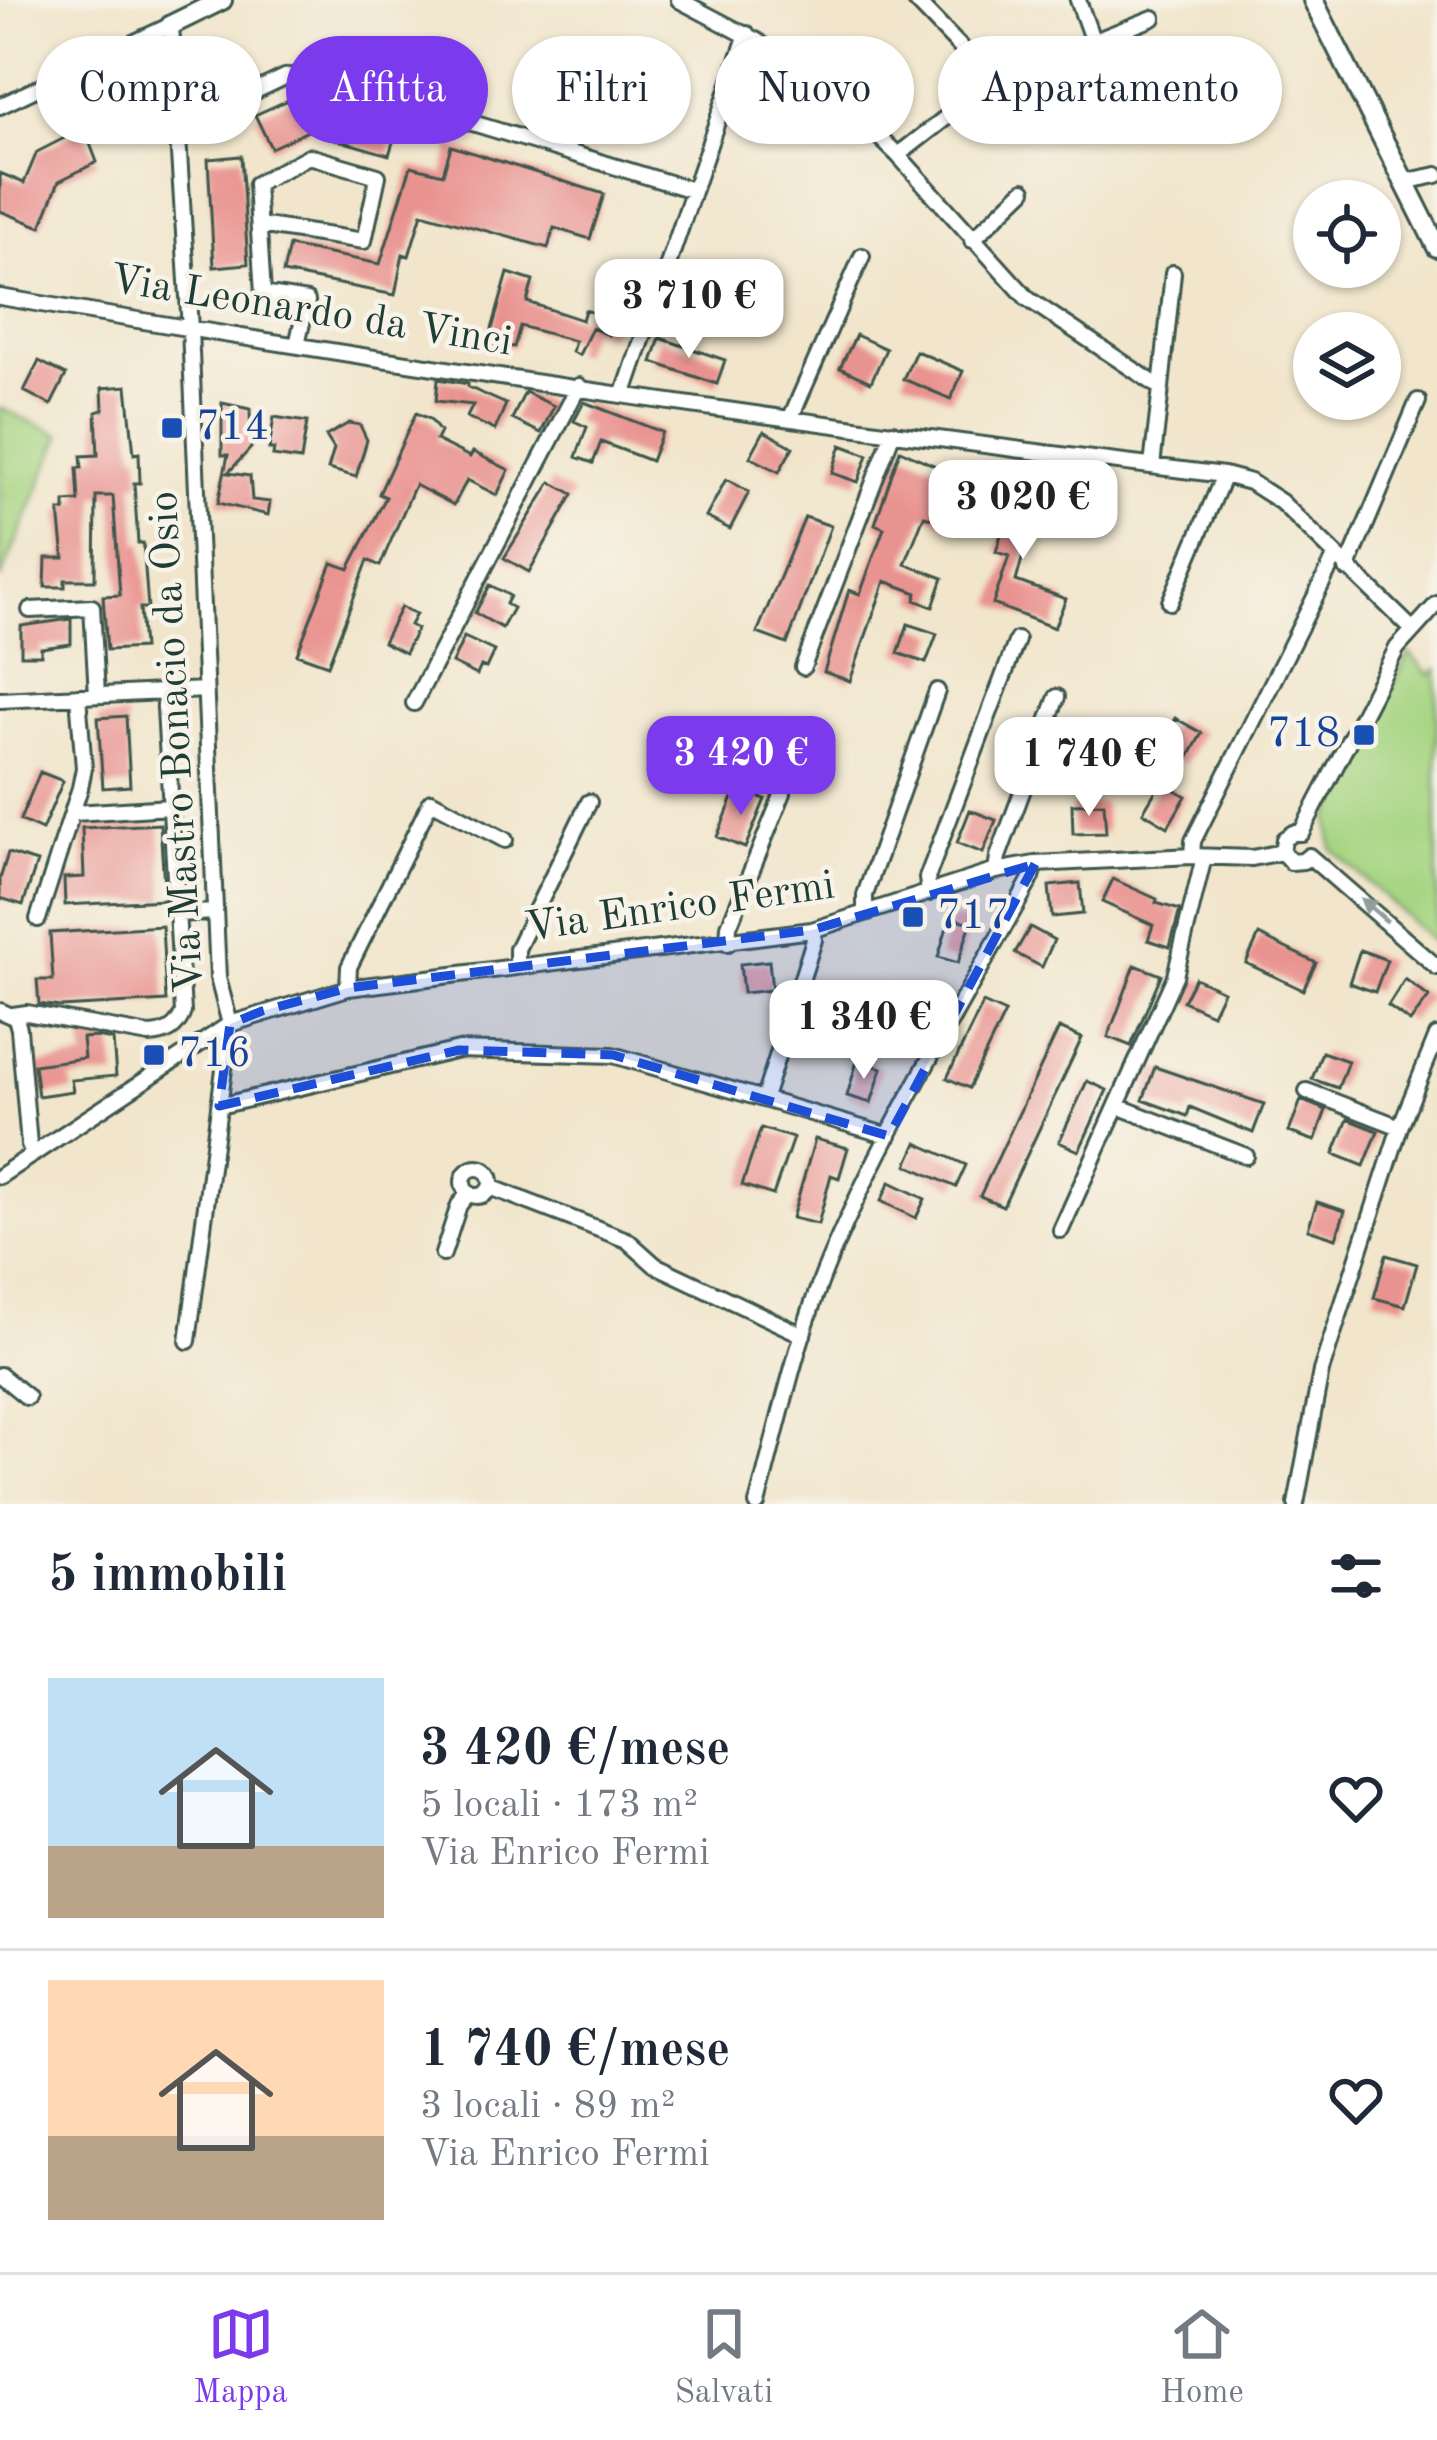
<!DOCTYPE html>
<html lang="it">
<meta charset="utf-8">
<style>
body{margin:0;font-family:"Old Standard TT",serif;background:#f6f6f7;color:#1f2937;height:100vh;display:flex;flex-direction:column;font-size:45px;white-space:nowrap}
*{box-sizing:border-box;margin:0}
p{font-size:39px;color:#747a83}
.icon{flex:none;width:66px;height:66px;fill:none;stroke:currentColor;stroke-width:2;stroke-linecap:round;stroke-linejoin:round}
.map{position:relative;height:1504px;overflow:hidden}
.sheet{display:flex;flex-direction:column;background:#fff;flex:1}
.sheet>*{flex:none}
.banner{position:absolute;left:36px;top:36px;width:1365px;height:108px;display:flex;gap:24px}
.tools{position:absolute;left:1293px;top:180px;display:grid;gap:24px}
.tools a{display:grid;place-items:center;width:108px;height:108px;border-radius:50%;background:#fff;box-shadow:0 3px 9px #0004;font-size:60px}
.price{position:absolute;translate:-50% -102px;padding:0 27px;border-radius:24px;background:#fff;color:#222;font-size:39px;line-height:78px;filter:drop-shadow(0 3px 6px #0008)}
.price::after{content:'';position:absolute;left:50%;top:72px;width:36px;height:27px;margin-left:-18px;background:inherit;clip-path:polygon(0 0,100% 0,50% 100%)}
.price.selected{background:#7c3aed;color:#fff}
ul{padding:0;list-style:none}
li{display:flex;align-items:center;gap:36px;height:300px;padding:0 48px}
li+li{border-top:3px solid #e0e1e3}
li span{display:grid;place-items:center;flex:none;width:336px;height:240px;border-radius:0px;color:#555}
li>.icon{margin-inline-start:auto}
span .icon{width:144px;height:144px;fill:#fffc;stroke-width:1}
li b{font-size:51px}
h2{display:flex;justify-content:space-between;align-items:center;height:144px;padding:0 48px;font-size:51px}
.chip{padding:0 42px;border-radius:54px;background:#fff;box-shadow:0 3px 9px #0004;font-size:42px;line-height:108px}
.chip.selected{background:#7c3aed;color:#fff}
.dock{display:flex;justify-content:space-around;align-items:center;height:168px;border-top:3px solid #e0e1e3;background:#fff;font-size:33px;color:#747a83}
.dock a{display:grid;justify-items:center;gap:6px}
.dock .selected{color:#7c3aed}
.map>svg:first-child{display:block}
</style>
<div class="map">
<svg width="1437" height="1504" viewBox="0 0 1437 1504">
<rect width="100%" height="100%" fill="#f7f3e8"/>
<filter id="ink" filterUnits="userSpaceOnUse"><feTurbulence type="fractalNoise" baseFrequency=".00833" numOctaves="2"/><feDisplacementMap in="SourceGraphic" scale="24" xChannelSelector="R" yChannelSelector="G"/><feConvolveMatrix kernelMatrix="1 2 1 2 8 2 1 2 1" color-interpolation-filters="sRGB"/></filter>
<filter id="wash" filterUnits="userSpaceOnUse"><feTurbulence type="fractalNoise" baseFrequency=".004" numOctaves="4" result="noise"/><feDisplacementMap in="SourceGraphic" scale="48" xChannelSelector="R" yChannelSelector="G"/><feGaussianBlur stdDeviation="2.7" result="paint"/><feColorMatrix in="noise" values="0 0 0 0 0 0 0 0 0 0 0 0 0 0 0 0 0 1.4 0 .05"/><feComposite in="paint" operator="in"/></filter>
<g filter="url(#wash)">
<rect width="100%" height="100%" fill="#f1e5cb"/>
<path fill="#a7d583" stroke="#63895c" stroke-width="3" d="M 0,408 L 61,435 L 0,581 Z
M 1409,653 L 1430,675 L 1437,669 L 1437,945 L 1332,849 L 1329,818 Z"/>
<g id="blocks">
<path fill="#e99390" d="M 295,97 L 310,130 L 271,148 L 255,115 Z
M 339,107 L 399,123 L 389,155 L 330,138 Z
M 84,128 L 97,162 L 59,181 L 41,227 L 0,211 L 0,173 L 24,183 L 37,152 Z
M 451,146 L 604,194 L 590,239 L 554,228 L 548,248 L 422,213 L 409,256 L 403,254 L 395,295 L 283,273 L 289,246 L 380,264 L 411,166 L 443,174 Z
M 241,156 L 248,264 L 214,267 L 208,159 Z
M 508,273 L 533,281 L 527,302 L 582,320 L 585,310 L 615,319 L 609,335 L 592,328 L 579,355 L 572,352 L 575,341 L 520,326 L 514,347 L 488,343 Z
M 856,335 L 886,349 L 871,382 L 840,368 Z
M 660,338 L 725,360 L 717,384 L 652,362 Z
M 916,351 L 963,371 L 951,399 L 903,379 Z
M 39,361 L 66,375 L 51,405 L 24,391 Z
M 438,379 L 468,384 L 468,387 L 506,404 L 495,430 L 467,417 L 473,405 L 436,401 Z
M 127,386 L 134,454 L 139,453 L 140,483 L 134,483 L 138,543 L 143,543 L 148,608 L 140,608 L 143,648 L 107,650 L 103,596 L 120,595 L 113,496 L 96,496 L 95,580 L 65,580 L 65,587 L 45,587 L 46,558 L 64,558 L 59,511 L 65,511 L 65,502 L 79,501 L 77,468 L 82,468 L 81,456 L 98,455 L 96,412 L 103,410 L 102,388 Z
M 525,392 L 554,406 L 541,433 L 512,419 Z
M 584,402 L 662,432 L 651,461 L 601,442 L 593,463 L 576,457 L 587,427 L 574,421 Z
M 222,403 L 250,409 L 251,448 L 228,473 L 250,476 L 252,500 L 270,502 L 268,515 L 218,503 L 228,455 L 222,455 Z
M 416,413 L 430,419 L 440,432 L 436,440 L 470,457 L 473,452 L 509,470 L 497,495 L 467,480 L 454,505 L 415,485 L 380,566 L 368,560 L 328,665 L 297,654 L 332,563 L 349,569 L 386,497 L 379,494 Z
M 274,417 L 307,422 L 301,460 L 273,456 L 274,449 L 269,449 Z
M 349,423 L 360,425 L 367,440 L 356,477 L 328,469 L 334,449 L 326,436 Z
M 764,431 L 793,447 L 779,472 L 750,457 Z
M 841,445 L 868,455 L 858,482 L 832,473 Z
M 900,450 L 945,470 L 989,481 L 976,530 L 924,516 L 905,564 L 943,578 L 933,607 L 915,600 L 917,593 L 885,581 L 850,681 L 824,672 L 849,590 L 860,594 L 884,528 L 875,524 Z
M 726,479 L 749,492 L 730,529 L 706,517 Z
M 1017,480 L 1042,487 L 1016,581 L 1066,599 L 1054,628 L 993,604 L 1009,556 L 996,552 Z
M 551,482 L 573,494 L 529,572 L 504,558 Z
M 805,517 L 831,526 L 787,644 L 757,633 Z
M 490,585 L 510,596 L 506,604 L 513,608 L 502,628 L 475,613 Z
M 401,607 L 416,614 L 410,625 L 417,629 L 405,653 L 383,642 Z
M 71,619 L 71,644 L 41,648 L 41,655 L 21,655 L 21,626 Z
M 908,624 L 937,634 L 926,663 L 898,653 Z
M 464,637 L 494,651 L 486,668 L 481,666 L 477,675 L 452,663 Z
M 126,716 L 130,786 L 103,788 L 98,718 Z
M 1175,718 L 1202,733 L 1185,764 L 1158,750 Z
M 40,772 L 63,781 L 42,830 L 20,820 Z
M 1161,782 L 1186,796 L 1168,827 L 1143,812 Z
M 737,788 L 765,799 L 745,848 L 717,837 Z
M 1104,803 L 1106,833 L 1073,834 L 1072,804 Z
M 970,810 L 996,820 L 983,853 L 957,843 Z
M 160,824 L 165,900 L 65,905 L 64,878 L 84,877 L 82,828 Z
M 8,853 L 37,862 L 23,905 L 0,898 L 0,879 Z
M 1113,879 L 1157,899 L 1156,903 L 1180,910 L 1170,947 L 1148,940 L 1153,925 L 1102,902 Z
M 1080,883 L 1083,914 L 1052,917 L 1049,886 Z
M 950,917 L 971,923 L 958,963 L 938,957 Z
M 162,926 L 166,1001 L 60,1007 L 39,1004 L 37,980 L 53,980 L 50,933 Z
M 1030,927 L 1054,940 L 1042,967 L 1015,953 Z
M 1259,935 L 1316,963 L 1303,990 L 1246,963 Z
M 1360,950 L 1387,960 L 1375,992 L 1349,983 Z
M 769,961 L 772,990 L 743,993 L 740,964 Z
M 1135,965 L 1161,975 L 1131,1046 L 1108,1037 Z
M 1195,978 L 1223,991 L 1212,1014 L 1183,1001 Z
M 1405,979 L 1429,997 L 1410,1022 L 1388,1006 Z
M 983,1003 L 1005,1013 L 969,1088 L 947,1078 Z
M 1059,1028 L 1082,1038 L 1003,1206 L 980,1196 Z
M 96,1037 L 113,1040 L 116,1076 L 71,1080 L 73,1091 L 38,1096 L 34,1065 L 84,1058 L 82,1038 Z
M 1322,1052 L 1348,1061 L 1338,1088 L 1312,1079 Z
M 857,1061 L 882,1068 L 871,1103 L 847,1096 Z
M 1155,1067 L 1264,1104 L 1253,1133 L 1190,1107 L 1187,1116 L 1143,1100 Z
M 1087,1081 L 1107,1090 L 1079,1151 L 1059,1142 Z
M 1301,1100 L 1326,1110 L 1315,1141 L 1289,1132 Z
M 1348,1119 L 1378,1131 L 1364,1166 L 1334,1154 Z
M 761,1128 L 793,1138 L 773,1195 L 742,1185 Z
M 815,1139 L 848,1148 L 839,1178 L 831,1175 L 818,1224 L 792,1218 Z
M 917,1143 L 966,1165 L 956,1187 L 907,1165 Z
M 890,1182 L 925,1199 L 916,1218 L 881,1201 Z
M 1317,1202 L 1345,1211 L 1336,1238 L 1308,1229 Z
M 1386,1255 L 1417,1264 L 1405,1306 L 1374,1298 Z"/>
</g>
</g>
<g filter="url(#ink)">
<use href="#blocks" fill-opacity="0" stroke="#3e564b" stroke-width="3"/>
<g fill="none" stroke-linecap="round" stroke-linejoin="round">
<g stroke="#3e564b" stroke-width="20">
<path id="minor" d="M 679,0 L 757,41 L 849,108 L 898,155 L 1028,299 L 1161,388 L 1152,466
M 915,0 L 993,81
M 1078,0 L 1093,42
M 0,106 L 171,25 L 190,329 L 218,978 L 230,1024 L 188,1341
M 177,124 L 188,123 L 285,77 L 309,73 L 692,190
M 898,155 L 993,81 L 1153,18
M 1403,182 L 1437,175
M 259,225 L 364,241 L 378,176 L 309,156 L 256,184 L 263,294 L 307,301 L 297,345
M 972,240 L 1024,190
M 0,297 C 406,366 815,426 1224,475 L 1250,482 L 1281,502 L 1412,629
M 1161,388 L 1173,273
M 624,393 L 747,34
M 791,417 L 862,256
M 1347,569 L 1418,401
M 1170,602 L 1224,475
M 30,610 L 92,607 L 97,695
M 803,667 L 893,432
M 0,700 L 205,690
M 414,703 L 579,386
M 74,813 L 171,807
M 1301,833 L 1397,648 L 1437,604
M 1282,852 L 1291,862 L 1303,861 L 1309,856
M 1282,852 L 1284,839 L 1293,833 L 1301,833
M 1192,856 L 1193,841 L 1335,557
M 1309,856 L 1437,967
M 996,871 L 998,857 L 1057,697
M 929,893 L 927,878 L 1017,640
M 865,913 L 865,895 L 937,691
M 177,914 L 215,912
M 38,919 L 80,788 L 84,768 L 78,696
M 728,943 L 729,926 L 783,793
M 517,965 L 517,949 L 589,802
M 348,988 L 349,967 L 431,801 L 505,840
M 0,1011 L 16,1018 L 19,1029 L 29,1145 L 34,1154
M 13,1015 L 27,1013 L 149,1035 C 166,1034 177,1029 183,1012 L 164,692
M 1307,1091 L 1400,1127
M 764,1098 L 814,940 L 812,930
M 219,1106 L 459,1050 L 613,1055 L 889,1136
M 1117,1106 L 1246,1156
M463 1182a14 14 0 1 1 28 0a14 14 0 1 1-28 0Z
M 0,1176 L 230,1024 L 348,988 L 812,930 L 996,871 L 1035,864 L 1192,856 L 1252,858 L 1282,852
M 490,1187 L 627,1240 L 655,1265 L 803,1335
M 1061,1230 L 1175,976 L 1204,857
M 443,1254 L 459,1205 L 469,1193
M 0,1375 L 27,1397
M 757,1504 C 779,1422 797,1337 830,1258 C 886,1126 963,1002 1032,877 L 1035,864
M 1296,1504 L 1321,1371 L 1400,1127 L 1437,1036"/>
</g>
<g stroke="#3e564b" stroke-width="24">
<path id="tertiary" d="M 1313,0 L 1437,247
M 171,25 L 222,0"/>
</g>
<use href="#minor" stroke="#fff" stroke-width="14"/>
<use href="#tertiary" stroke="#fff" stroke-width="18"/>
</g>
<defs><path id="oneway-solid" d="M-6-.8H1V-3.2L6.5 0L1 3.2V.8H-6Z" transform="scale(3)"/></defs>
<use fill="#8f9e9a" href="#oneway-solid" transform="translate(1374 910) rotate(-139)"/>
</g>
<path fill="#1d4ed8" fill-opacity="0.2" stroke="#1d4ed8" stroke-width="9" stroke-dasharray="24 15" stroke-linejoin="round" d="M 1035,864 L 889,1136 L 613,1055 L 459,1050 L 219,1106 L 230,1024 L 262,1011 L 348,988 L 812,930 Z"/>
<g fill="#1a4fb4" stroke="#f7f3e8" stroke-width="4.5">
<rect x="160" y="416" width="24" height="24" rx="6"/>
<rect x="1352" y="723" width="24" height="24" rx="6"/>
<rect x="901" y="905" width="24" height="24" rx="6"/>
<rect x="142" y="1043" width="24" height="24" rx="6"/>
</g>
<g text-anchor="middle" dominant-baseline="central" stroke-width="9" stroke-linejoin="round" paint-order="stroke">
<g font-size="42" fill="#1f3d34" stroke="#f7f3e8">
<text transform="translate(311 312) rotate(9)">Via Leonardo da Vinci</text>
<text transform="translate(178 742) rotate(-93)">Via Mastro Bonacio da Osio</text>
<text transform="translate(680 908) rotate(-8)">Via Enrico Fermi</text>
</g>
<g font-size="42" fill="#164399" stroke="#f7f3e8" text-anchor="start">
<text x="196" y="428">714</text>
<text x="1340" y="735" text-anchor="end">718</text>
<text x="937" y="917">717</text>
<text x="178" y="1055">716</text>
</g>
</g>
</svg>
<div class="tools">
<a><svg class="icon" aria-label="locate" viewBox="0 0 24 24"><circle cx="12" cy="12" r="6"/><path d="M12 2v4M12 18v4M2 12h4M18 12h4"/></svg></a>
<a><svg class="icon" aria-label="layers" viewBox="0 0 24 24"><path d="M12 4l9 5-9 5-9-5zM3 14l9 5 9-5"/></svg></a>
</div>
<b class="price" style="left:689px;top:361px">3 710 €</b>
<b class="price" style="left:1023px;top:562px">3 020 €</b>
<b class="price selected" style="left:741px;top:818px">3 420 €</b>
<b class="price" style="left:1089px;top:819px">1 740 €</b>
<b class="price" style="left:864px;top:1082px">1 340 €</b>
<div class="banner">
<a class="chip">Compra</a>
<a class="chip selected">Affitta</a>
<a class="chip">Filtri</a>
<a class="chip">Nuovo</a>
<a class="chip">Appartamento</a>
</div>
</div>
<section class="sheet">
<h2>5 immobili<svg class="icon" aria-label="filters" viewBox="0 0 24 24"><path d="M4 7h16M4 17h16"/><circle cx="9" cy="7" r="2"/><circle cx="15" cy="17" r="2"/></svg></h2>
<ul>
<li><span style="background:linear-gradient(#bfe0f5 70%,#b9a48a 0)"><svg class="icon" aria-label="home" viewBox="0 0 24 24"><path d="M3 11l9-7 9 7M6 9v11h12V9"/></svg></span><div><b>3 420 €/mese</b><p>5 locali · 173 m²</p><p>Via Enrico Fermi</p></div><svg class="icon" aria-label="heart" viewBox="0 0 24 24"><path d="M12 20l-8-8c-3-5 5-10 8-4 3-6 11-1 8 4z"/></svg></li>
<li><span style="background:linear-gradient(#ffd9b3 65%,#b9a48a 0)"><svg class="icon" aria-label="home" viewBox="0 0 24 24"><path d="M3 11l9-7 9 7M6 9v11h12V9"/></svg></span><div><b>1 740 €/mese</b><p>3 locali · 89 m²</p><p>Via Enrico Fermi</p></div><svg class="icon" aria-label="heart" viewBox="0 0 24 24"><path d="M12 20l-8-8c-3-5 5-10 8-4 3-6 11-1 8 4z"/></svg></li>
</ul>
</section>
<nav class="dock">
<a class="selected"><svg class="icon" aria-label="map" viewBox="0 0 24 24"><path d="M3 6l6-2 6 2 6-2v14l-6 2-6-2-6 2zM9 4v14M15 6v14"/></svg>Mappa</a>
<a><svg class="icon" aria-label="saved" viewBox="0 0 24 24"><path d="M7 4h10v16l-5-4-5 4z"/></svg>Salvati</a>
<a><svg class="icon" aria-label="home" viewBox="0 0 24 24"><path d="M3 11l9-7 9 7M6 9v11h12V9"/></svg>Home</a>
</nav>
